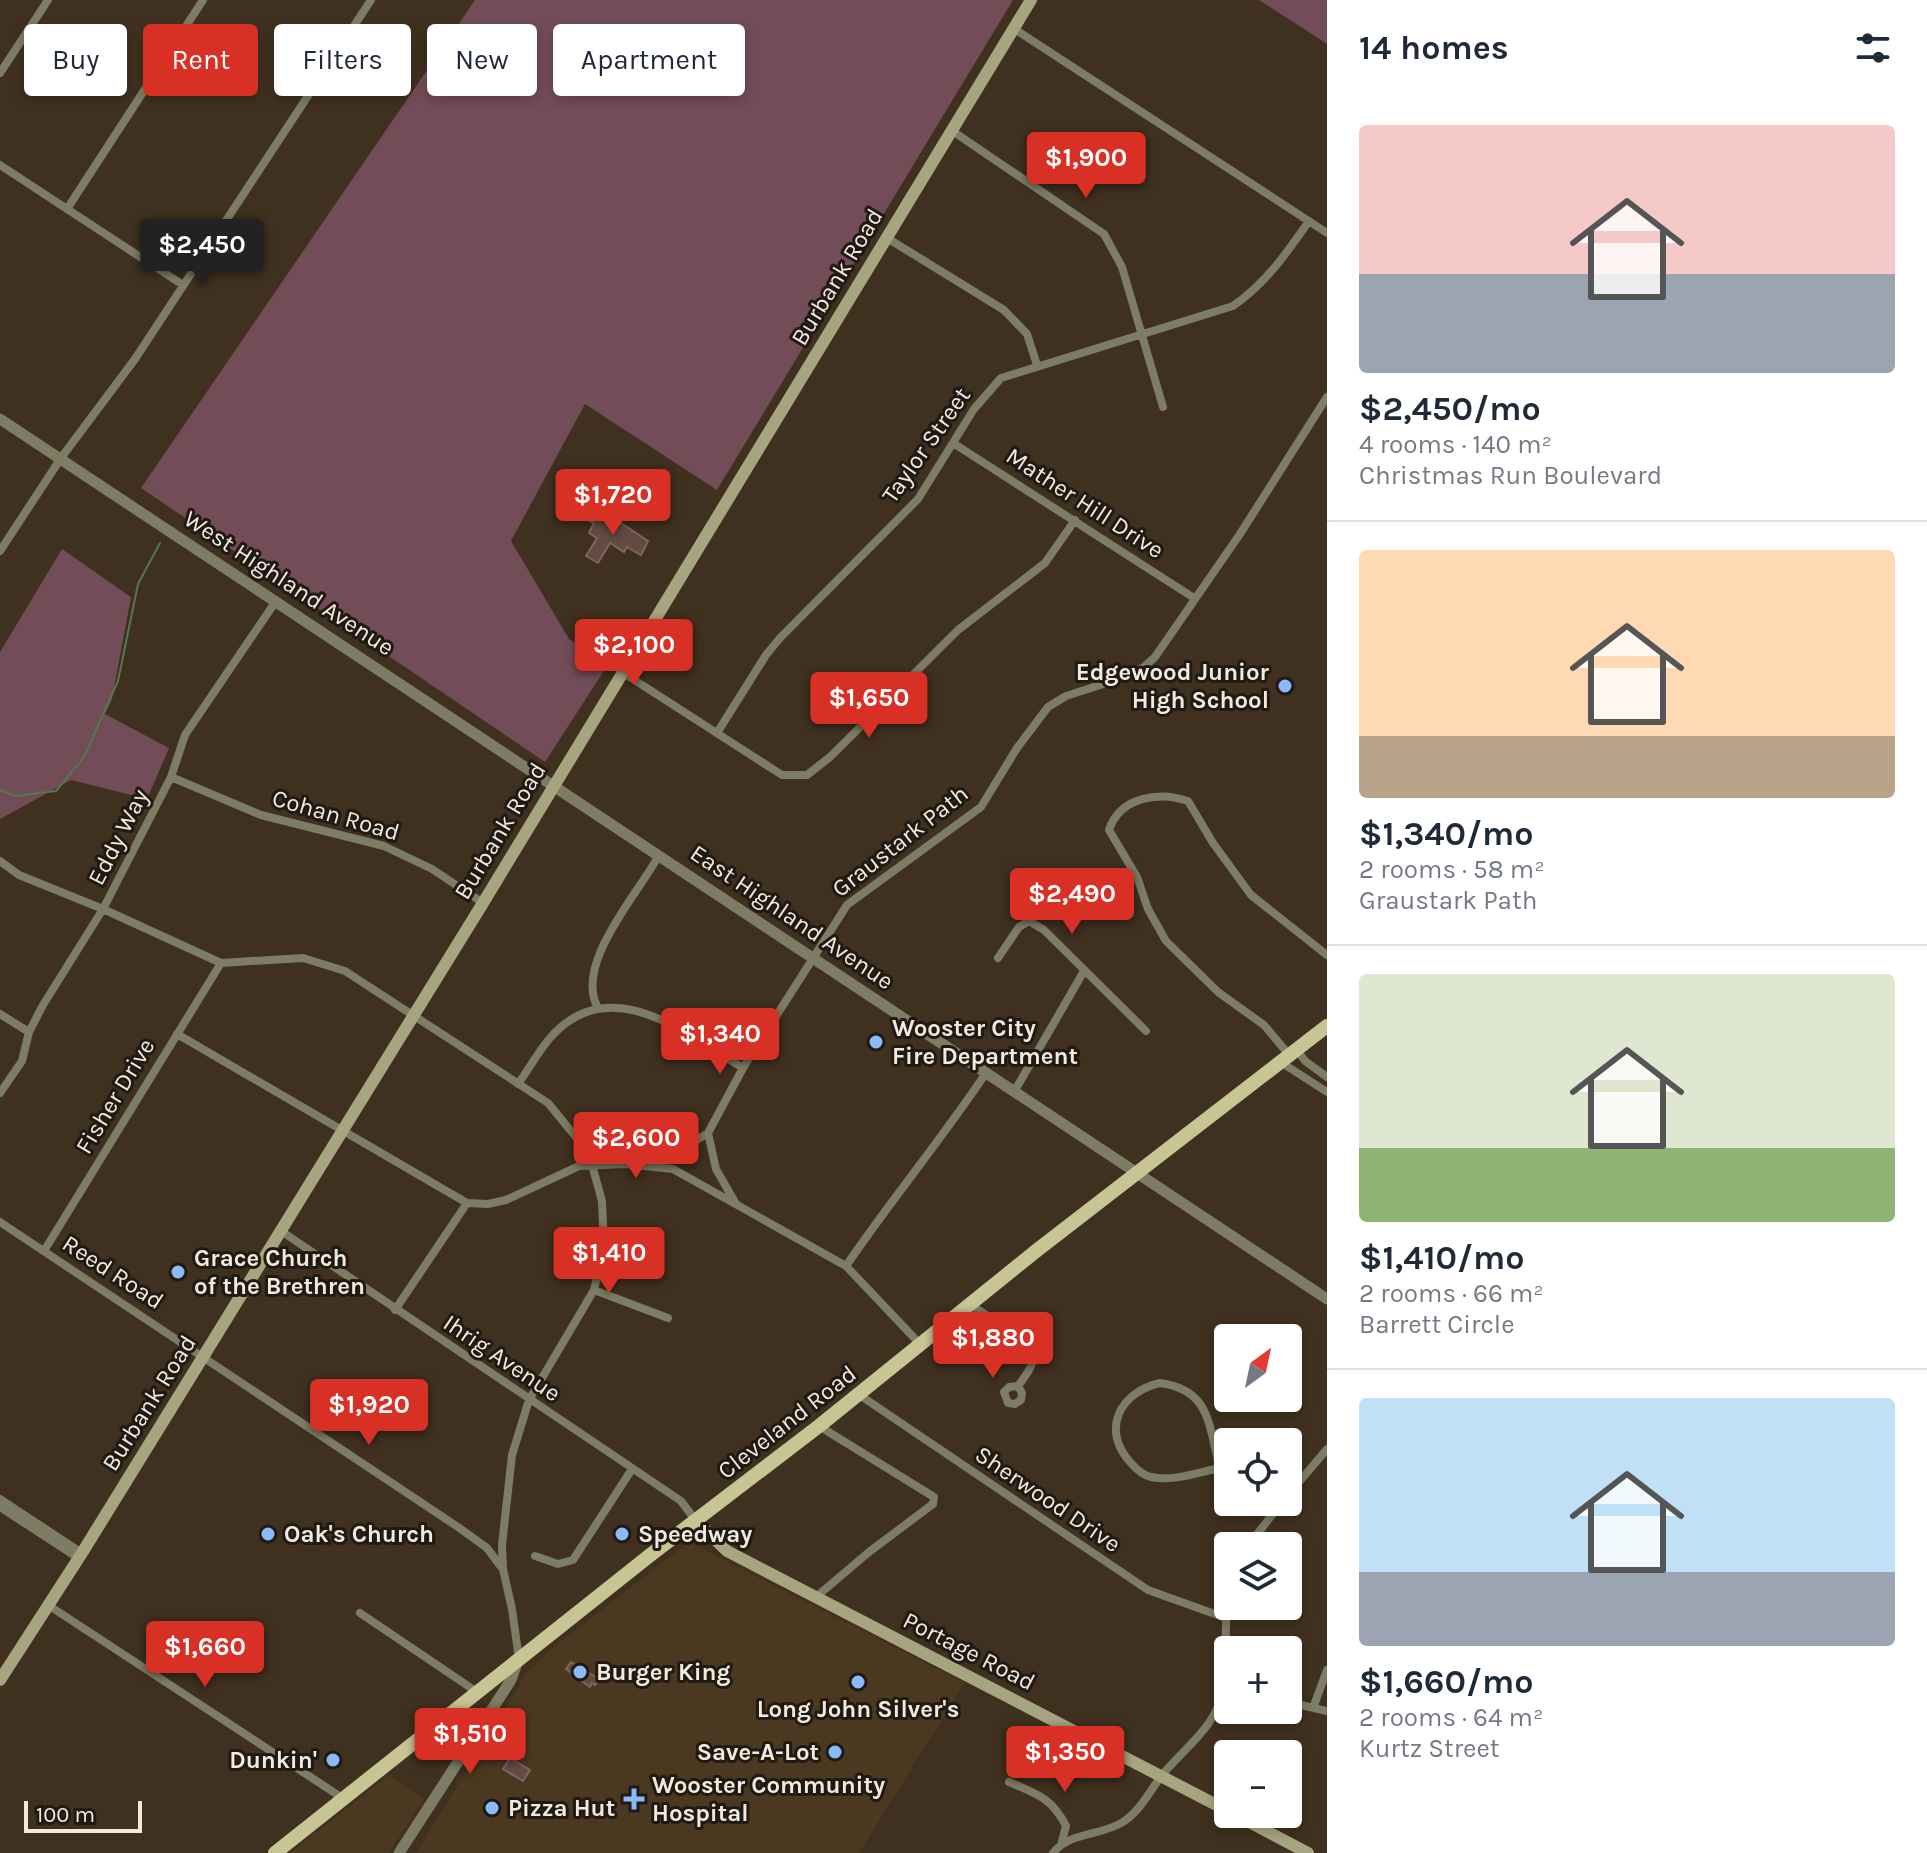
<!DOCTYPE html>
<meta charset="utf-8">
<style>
body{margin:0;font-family:Karla,sans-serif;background:#f2f2f3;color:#1f2937;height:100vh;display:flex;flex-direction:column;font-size:30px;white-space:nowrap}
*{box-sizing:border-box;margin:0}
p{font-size:26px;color:#747a83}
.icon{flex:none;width:44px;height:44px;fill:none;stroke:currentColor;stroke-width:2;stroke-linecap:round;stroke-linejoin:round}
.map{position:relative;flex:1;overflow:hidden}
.sheet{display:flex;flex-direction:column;background:#fff;width:600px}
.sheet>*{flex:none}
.guide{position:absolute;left:24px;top:24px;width:760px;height:72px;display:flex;gap:16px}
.needle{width:52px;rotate:33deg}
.fabs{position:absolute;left:1214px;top:1324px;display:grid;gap:16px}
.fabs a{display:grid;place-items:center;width:88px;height:88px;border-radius:8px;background:#fff;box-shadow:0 4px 12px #0003;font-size:40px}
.scale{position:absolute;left:24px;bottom:20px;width:118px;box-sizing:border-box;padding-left:8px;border:4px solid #f3eadf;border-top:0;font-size:22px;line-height:28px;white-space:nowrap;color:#f3eadf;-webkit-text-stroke:6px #201a12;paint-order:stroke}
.price{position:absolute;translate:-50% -68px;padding:0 18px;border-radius:8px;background:#d93025;color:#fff;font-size:26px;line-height:52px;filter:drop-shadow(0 2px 4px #0008)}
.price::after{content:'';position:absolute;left:50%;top:48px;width:24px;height:18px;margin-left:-12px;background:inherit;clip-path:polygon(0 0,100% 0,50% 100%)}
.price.current{background:#222;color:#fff}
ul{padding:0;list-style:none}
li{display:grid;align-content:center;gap:16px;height:424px;padding:0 32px}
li+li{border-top:2px solid #e0e1e3}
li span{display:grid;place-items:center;height:248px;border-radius:8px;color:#555}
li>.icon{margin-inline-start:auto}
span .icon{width:144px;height:144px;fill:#fffc;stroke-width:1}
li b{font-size:34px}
h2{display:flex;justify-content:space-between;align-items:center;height:96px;padding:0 32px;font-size:34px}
.pill{padding:0 28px;border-radius:8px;background:#fff;box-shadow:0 4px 12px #0003;font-size:28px;line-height:72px}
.pill.current{background:#d93025;color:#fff}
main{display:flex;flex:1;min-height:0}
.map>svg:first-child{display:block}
</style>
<main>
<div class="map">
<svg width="1327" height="1853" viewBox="0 0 1327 1853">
<rect width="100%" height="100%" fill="#3f301f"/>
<path fill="#4b3821" d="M 689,1542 L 965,1683 L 859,1853 L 416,1853 L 526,1674 L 549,1651 Z
M 389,1775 L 424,1799 L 389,1853 L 290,1853 Z"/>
<path fill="#724c56" d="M 475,0 L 1013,0 L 717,490 L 585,404 L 511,541 L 569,639 L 609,663 L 545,762 L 141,488 Z
M 1259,0 L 1327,0 L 1327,44 Z
M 62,549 L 131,597 L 112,699 L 105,714 L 169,748 L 147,799 L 71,780 L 0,819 L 0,652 Z"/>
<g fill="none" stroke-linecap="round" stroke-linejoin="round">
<path stroke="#55784d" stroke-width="2" d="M 0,790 L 16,796 L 56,791 L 84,757 L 118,681 L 138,584 L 160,543"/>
</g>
<path fill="#634b44" stroke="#7e645d" stroke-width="2" d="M 603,511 L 648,541 L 641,555 L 627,547 L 624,552 L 610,543 L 598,563 L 586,556 L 597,538 L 589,533 L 594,523 L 588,520 L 592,512 L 599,517 Z
M 571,1662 L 599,1679 L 595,1685 L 592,1683 L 590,1687 L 566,1669 Z
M 510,1758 L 530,1770 L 523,1781 L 503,1769 Z"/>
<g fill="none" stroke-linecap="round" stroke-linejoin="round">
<path stroke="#7d7c64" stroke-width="8" d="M 1013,28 L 1327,233
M 0,73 L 48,0
M 951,130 L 1104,234 L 1122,267 L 1163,407
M 0,165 L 183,285
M 67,209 L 203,0
M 887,238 L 1004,310 L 1027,334 L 1037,365
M 953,443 L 1194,598
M 0,551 L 61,458 L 135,359 L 371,0
M 622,672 L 782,775 L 807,775 L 830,757 L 958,630 L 1045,563 L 1075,520
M 717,733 L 766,655 L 780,638 L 918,499 L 974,409 L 1001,378 L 1233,306 C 1266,283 1286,254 1309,221
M 171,777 L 261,815 L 384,846 L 432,869 L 483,903
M 0,861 L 19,875 L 103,909 L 221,963 L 303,958 L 345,971 L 548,1103 L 580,1142 L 592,1165 L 602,1201 L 604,1249 L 594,1290 L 529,1400 L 512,1455 L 502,1545 L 503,1569 L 512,1609 L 519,1659
M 998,958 L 1019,927 L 1029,921 L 1044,930 L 1146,1031
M 598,1008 C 573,964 639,893 659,855
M 0,1014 L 29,1032
M 177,1034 L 467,1203 L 488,1204 L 506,1200 L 579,1166 L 625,1164 L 673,1169 L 846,1266 L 920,1344
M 1297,1050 L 1305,1061 L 1327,1077
M 1290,1056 L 1264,1025 L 1218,992 L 1166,941 L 1148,909 L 1137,877 L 1109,830 C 1120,797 1158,791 1188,801 L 1213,843 L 1251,895 L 1327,955
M 1282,1063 L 1327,1092
M 518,1084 C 529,1069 538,1052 550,1038 C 609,970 686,1033 743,1068
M 1014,1092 L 1084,971
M 0,1093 L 22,1061 L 29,1032 L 43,1005 L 103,909 L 171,777 L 185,735 L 276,601
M 655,1165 L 708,1133
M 736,1204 L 716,1169 L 708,1133 L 743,1068 L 847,905 L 981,807 L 1017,748 L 1048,707 L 1066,696 L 1122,678 L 1144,667 L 1155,657 L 1240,534 L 1327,397
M 0,1222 L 458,1527 L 487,1548 L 502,1568
M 281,1231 L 681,1501 L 696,1521
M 44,1251 L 221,963
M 846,1266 C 891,1200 941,1140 986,1073
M 594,1290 L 668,1318
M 971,1305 L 1026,1341 C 1040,1359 1030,1370 1018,1386 L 1009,1387 L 1004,1392 L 1008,1403 L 1015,1404 L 1021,1400 L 1022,1393 L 1018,1386
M 395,1310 L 467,1203
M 1160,1383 C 1212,1390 1208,1427 1220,1468 C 1199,1472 1172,1482 1151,1477 C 1143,1475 1136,1469 1131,1463 C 1100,1430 1120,1392 1160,1383 Z
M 858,1394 L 1148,1590 L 1226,1618
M 1288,1495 L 1327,1449
M 0,1499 L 82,1553
M 0,1507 L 78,1558
M 1248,1546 L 1282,1502
M 535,1556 L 558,1564 L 573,1560 L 632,1469
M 816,1597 L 869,1552 L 933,1504 L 934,1497 L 819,1426
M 48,1605 L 344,1799
M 360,1613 L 477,1692
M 1288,1702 L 1327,1711
M 1313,1708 L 1327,1670
M 1009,1782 C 1037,1794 1052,1798 1066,1826 L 1062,1841
M 1053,1853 C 1069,1832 1101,1836 1123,1822 C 1140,1811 1150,1791 1162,1775 C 1186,1746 1218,1726 1224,1686 C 1228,1659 1223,1632 1228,1606"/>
<path stroke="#7d7c64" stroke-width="11" d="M 0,419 L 1327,1299
M 399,1853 L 511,1680 L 518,1660"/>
<path stroke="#a7a57f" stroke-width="12" d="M 696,1521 L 727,1551 L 1228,1811
M 0,1680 L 82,1553 L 483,903 L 1031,0
M 1234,1814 L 1308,1853"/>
<path stroke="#c7c593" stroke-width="14" d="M 275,1853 L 649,1556 L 819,1426 L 1036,1251 L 1327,1026"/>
</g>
<g fill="#8bbafc" stroke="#201a12" stroke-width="3">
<circle cx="1285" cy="686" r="8"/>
<circle cx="876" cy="1042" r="8"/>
<circle cx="178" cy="1272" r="8"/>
<circle cx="268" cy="1534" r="8"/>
<circle cx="622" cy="1534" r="8"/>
<circle cx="580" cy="1672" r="8"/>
<circle cx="858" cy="1682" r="8"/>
<circle cx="835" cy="1752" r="8"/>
<circle cx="333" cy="1760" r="8"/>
<path d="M630 1787h8v8h8v8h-8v8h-8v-8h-8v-8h8z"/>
<circle cx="492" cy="1808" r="8"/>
</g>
<g text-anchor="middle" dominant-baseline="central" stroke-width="6" stroke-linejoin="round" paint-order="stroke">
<g font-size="24" fill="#f3eadf" stroke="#201a12">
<text transform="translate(837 277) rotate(-59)">Burbank Road</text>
<text transform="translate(926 445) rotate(-55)">Taylor Street</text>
<text transform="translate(1085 503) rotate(33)">Mather Hill Drive</text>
<text transform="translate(289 583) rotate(33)">West Highland Avenue</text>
<text transform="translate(336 815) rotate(16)">Cohan Road</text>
<text transform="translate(500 831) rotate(-59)">Burbank Road</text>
<text transform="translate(118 837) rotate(-63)">Eddy Way</text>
<text transform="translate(900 841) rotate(-38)">Graustark Path</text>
<text transform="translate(792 917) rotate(34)">East Highland Avenue</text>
<text transform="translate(115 1096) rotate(-59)">Fisher Drive</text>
<text transform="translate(113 1272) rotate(33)">Reed Road</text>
<text transform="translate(502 1358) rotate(34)">Ihrig Avenue</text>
<text transform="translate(149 1403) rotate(-58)">Burbank Road</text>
<text transform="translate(787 1422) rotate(-38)">Cleveland Road</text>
<text transform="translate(1048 1499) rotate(34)">Sherwood Drive</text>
<text transform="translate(969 1651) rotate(27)">Portage Road</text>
</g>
<g font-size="24" font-weight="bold" fill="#f3eadf" stroke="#201a12" text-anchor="start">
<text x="1269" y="672" text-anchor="end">Edgewood Junior<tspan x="1269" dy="28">High School</tspan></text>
<text x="892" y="1028">Wooster City<tspan x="892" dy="28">Fire Department</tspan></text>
<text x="194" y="1258">Grace Church<tspan x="194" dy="28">of the Brethren</tspan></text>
<text x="284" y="1534">Oak's Church</text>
<text x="638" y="1534">Speedway</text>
<text x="596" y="1672">Burger King</text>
<text x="858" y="1709" text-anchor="middle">Long John Silver's</text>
<text x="819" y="1752" text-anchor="end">Save-A-Lot</text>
<text x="317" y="1760" text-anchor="end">Dunkin'</text>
<text x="652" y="1785">Wooster Community<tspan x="652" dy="28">Hospital</tspan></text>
<text x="508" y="1808">Pizza Hut</text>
</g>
</g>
</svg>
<div class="fabs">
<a><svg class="needle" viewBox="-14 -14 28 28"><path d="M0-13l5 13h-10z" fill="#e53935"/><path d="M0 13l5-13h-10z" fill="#747a83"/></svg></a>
<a><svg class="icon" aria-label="locate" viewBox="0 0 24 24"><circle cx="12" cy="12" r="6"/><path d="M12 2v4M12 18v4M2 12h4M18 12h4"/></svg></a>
<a><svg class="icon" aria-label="layers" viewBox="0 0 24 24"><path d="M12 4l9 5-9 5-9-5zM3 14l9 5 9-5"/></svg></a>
<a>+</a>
<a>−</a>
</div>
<div class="scale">100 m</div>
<b class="price" style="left:1086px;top:200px">$1,900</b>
<b class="price current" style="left:202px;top:287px">$2,450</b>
<b class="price" style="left:613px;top:537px">$1,720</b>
<b class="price" style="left:634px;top:687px">$2,100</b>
<b class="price" style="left:869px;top:740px">$1,650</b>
<b class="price" style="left:1072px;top:936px">$2,490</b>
<b class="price" style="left:720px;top:1076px">$1,340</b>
<b class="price" style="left:636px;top:1180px">$2,600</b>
<b class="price" style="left:609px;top:1295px">$1,410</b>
<b class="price" style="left:993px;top:1380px">$1,880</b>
<b class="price" style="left:369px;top:1447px">$1,920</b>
<b class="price" style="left:205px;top:1689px">$1,660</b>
<b class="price" style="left:470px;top:1776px">$1,510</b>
<b class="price" style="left:1065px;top:1794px">$1,350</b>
<div class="guide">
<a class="pill">Buy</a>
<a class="pill current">Rent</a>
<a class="pill">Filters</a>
<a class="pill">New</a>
<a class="pill">Apartment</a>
</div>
</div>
<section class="sheet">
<h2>14 homes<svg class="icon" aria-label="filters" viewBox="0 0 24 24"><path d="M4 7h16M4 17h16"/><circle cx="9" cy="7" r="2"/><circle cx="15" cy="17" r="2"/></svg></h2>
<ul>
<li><span style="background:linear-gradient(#f6c9c9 60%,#9aa5b1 0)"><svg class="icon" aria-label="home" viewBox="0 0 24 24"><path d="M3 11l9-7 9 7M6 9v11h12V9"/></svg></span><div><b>$2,450/mo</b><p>4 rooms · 140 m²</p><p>Christmas Run Boulevard</p></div></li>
<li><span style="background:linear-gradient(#ffd9b3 75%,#b9a48a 0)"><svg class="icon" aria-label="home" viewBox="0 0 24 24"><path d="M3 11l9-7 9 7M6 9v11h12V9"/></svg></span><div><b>$1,340/mo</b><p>2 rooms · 58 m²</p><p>Graustark Path</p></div></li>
<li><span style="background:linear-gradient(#dfe7d0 70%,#8fb573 0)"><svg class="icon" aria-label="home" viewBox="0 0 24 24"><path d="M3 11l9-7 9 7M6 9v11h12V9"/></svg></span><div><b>$1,410/mo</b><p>2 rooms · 66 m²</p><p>Barrett Circle</p></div></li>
<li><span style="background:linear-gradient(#bfe0f5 70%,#9aa5b1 0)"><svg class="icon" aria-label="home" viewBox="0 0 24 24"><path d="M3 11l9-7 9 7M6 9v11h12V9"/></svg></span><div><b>$1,660/mo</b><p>2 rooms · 64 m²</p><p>Kurtz Street</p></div></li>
</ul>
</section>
</main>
